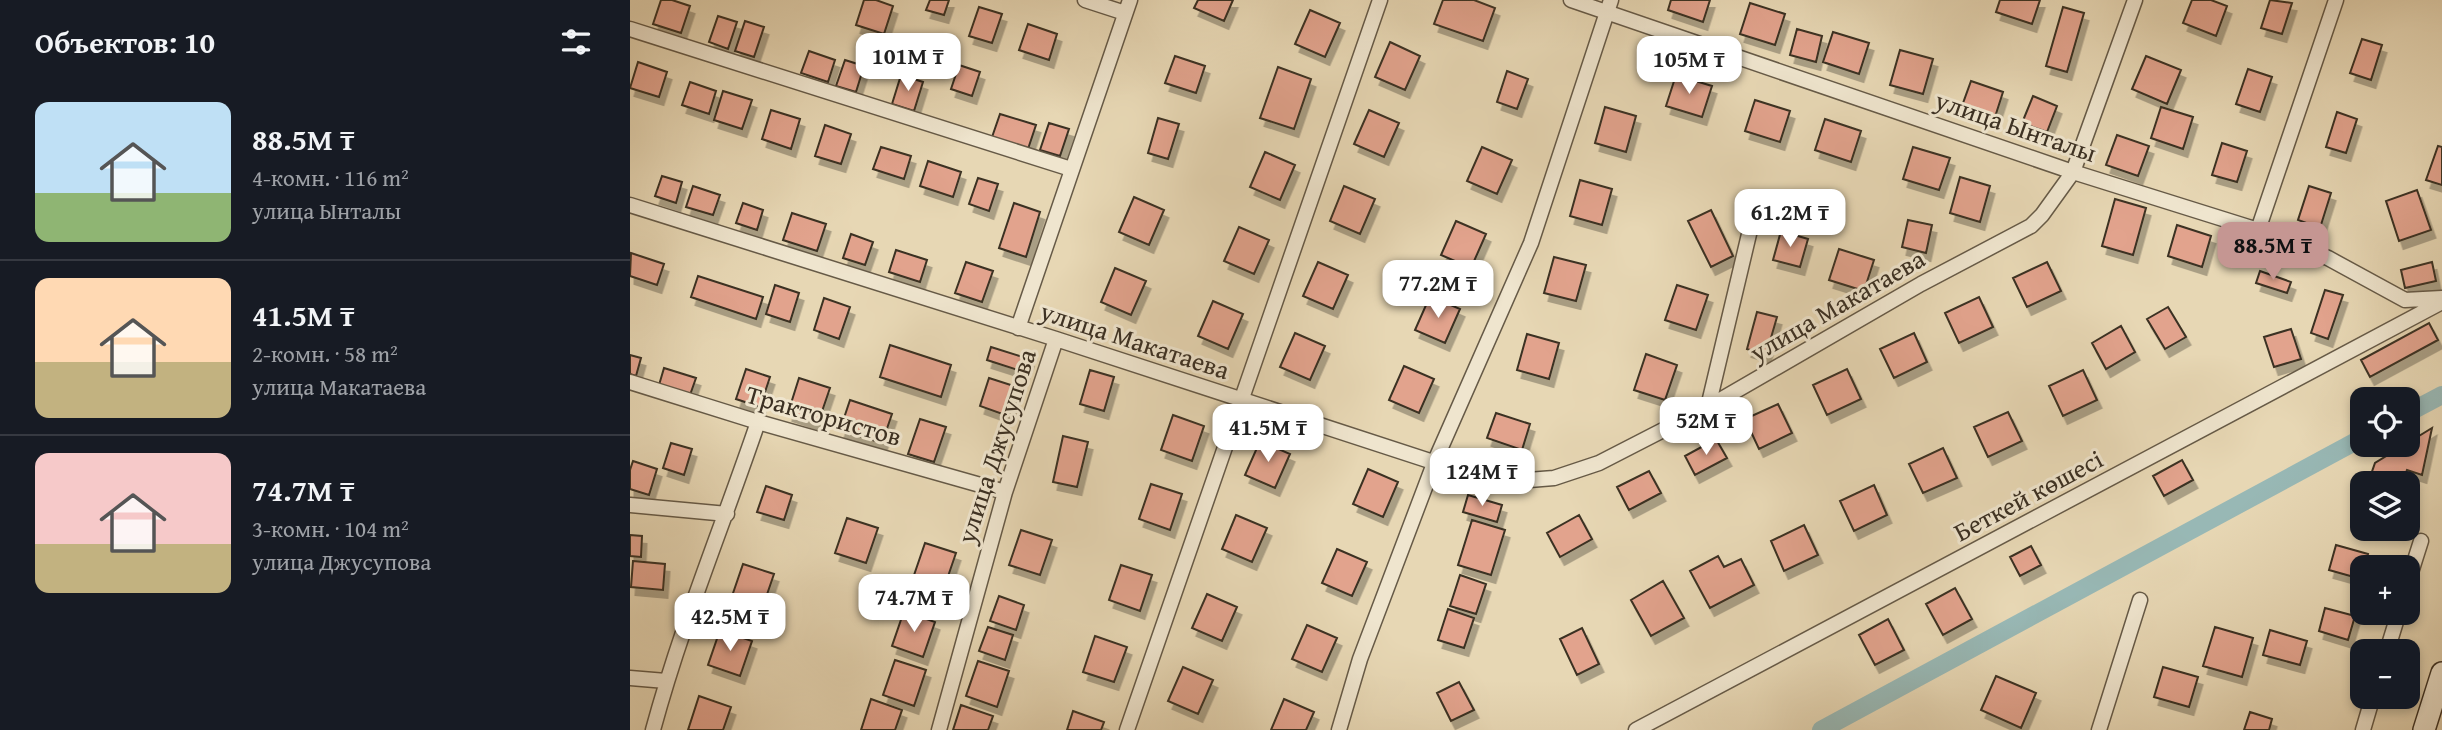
<!DOCTYPE html>
<html lang="ru">
<meta charset="utf-8">
<style>
body{margin:0;font-family:"Gentium Book Plus",serif;background:#242831;color:#f1f3f6;height:100vh;display:flex;flex-direction:column;font-size:26px;white-space:nowrap}
*{box-sizing:border-box;margin:0}
p{font-size:23px;color:#9ea1a6}
.icon{flex:none;width:38px;height:38px;fill:none;stroke:currentColor;stroke-width:2;stroke-linecap:round;stroke-linejoin:round}
.map{position:relative;flex:1;overflow:hidden}
.details{display:flex;flex-direction:column;background:#171b24;width:630px}
.details>*{flex:none}
.controls{position:absolute;left:1720px;top:387px;display:grid;gap:14px}
.controls a{display:grid;place-items:center;width:70px;height:70px;border-radius:14px;background:#171b24;box-shadow:0 4px 10px #0003;font-size:35px}
.price{position:absolute;translate:-50% -60px;padding:0 16px;border-radius:14px;background:#fff;color:#222;font-size:23px;line-height:46px;filter:drop-shadow(0 2px 4px #0008)}
.price::after{content:'';position:absolute;left:50%;top:42px;width:21px;height:16px;margin-left:-10px;background:inherit;clip-path:polygon(0 0,100% 0,50% 100%)}
.price.current{background:#c59692;color:#111}
ul{padding:0;list-style:none}
li{display:flex;align-items:center;gap:21px;height:175px;padding:0 35px}
li+li{border-top:2px solid #363941}
li span{display:grid;place-items:center;flex:none;width:196px;height:140px;border-radius:14px;color:#555}
li>.icon{margin-inline-start:auto}
span .icon{width:84px;height:84px;fill:#fffc;stroke-width:1}
li b{font-size:30px}
h2{display:flex;justify-content:space-between;align-items:center;height:84px;padding:0 35px;font-size:30px}
main{display:flex;flex:1;min-height:0}
.map>svg:first-child{display:block}
</style>
<main>
<section class="details">
<h2>Объектов: 10<svg class="icon" aria-label="filters" viewBox="0 0 24 24"><path d="M4 7h16M4 17h16"/><circle cx="9" cy="7" r="2"/><circle cx="15" cy="17" r="2"/></svg></h2>
<ul>
<li><span style="background:linear-gradient(#bfe0f5 65%,#8fb573 0)"><svg class="icon" aria-label="home" viewBox="0 0 24 24"><path d="M3 11l9-7 9 7M6 9v11h12V9"/></svg></span><div><b>88.5M ₸</b><p>4-комн. · 116 m²</p><p>улица Ынталы</p></div></li>
<li><span style="background:linear-gradient(#ffd9b3 60%,#c2b280 0)"><svg class="icon" aria-label="home" viewBox="0 0 24 24"><path d="M3 11l9-7 9 7M6 9v11h12V9"/></svg></span><div><b>41.5M ₸</b><p>2-комн. · 58 m²</p><p>улица Макатаева</p></div></li>
<li><span style="background:linear-gradient(#f6c9c9 65%,#c2b280 0)"><svg class="icon" aria-label="home" viewBox="0 0 24 24"><path d="M3 11l9-7 9 7M6 9v11h12V9"/></svg></span><div><b>74.7M ₸</b><p>3-комн. · 104 m²</p><p>улица Джусупова</p></div></li>
</ul>
</section>
<div class="map">
<svg width="1812" height="730" viewBox="0 0 1812 730">
<defs>
<filter id="shadow"><feDropShadow dx="4.5" dy="8" stdDeviation="0" flood-color="#0004"/></filter>
</defs>
<rect width="100%" height="100%" fill="#e7d7b4"/>
<filter id="stains"><feTurbulence type="fractalNoise" baseFrequency=".00286" numOctaves="4"/><feColorMatrix values="0 0 0 0 .2 0 0 0 0 .09 0 0 0 0 .02 0 0 0 .5 -.17"/></filter>
<radialGradient id="worn" r=".72"><stop offset=".6" stop-color="#630" stop-opacity="0"/><stop offset="1" stop-color="#630" stop-opacity=".3"/></radialGradient>
<g fill="none" stroke-linecap="round" stroke-linejoin="round">
<path stroke="#98b8b5" stroke-width="18" d="M 1778,413 L 1812,395
M 1191,730 L 1732,438"/>
</g>
<path fill="#e2a38d" stroke="#3b3023" stroke-width="2" filter="url(#shadow)" d="M 31,0 L 42,0 L 60,6 L 51,33 L 23,24 Z
M 234,0 L 246,0 L 263,6 L 254,34 L 226,25 Z
M 300,0 L 319,0 L 314,15 L 296,10 Z
M 568,0 L 603,0 L 594,21 L 564,8 Z
M 813,0 L 844,0 L 865,8 L 853,41 L 804,24 Z
M 1041,0 L 1080,0 L 1073,22 L 1038,10 Z
M 1370,0 L 1410,0 L 1402,24 L 1366,12 Z
M 1562,0 L 1581,0 L 1597,6 L 1586,36 L 1553,23 Z
M 1640,0 L 1662,3 L 1652,34 L 1631,28 Z
M 1120,3 L 1155,14 L 1145,45 L 1110,34 Z
M 349,7 L 372,14 L 362,43 L 339,36 Z
M 1433,7 L 1454,13 L 1437,72 L 1416,66 Z
M 680,10 L 710,23 L 695,57 L 665,44 Z
M 88,16 L 107,22 L 98,49 L 79,42 Z
M 115,21 L 134,27 L 124,57 L 105,51 Z
M 398,24 L 427,34 L 419,60 L 389,50 Z
M 1167,29 L 1192,36 L 1186,62 L 1160,55 Z
M 1203,32 L 1239,43 L 1229,74 L 1193,62 Z
M 1732,39 L 1752,45 L 1741,80 L 1720,73 Z
M 760,42 L 790,56 L 775,90 L 745,77 Z
M 1270,50 L 1303,59 L 1293,94 L 1260,85 Z
M 179,51 L 205,60 L 198,82 L 171,73 Z
M 545,56 L 575,66 L 566,93 L 535,83 Z
M 1516,56 L 1551,70 L 1537,104 L 1502,89 Z
M 215,60 L 234,66 L 226,92 L 206,86 Z
M 8,62 L 37,72 L 29,97 L 0,88 Z
M 329,65 L 350,72 L 342,96 L 321,89 Z
M 648,67 L 681,79 L 664,129 L 630,118 Z
M 1618,69 L 1642,77 L 1630,112 L 1606,104 Z
M 877,71 L 898,79 L 887,109 L 867,102 Z
M 271,75 L 293,82 L 284,111 L 262,104 Z
M 1046,75 L 1082,86 L 1072,117 L 1036,106 Z
M 1341,81 L 1373,92 L 1365,117 L 1332,106 Z
M 60,82 L 86,91 L 79,114 L 52,105 Z
M 93,91 L 122,100 L 112,129 L 84,120 Z
M 1403,96 L 1427,106 L 1417,132 L 1392,123 Z
M 1125,100 L 1160,111 L 1150,142 L 1115,131 Z
M 975,107 L 1006,116 L 996,152 L 965,143 Z
M 1531,107 L 1563,117 L 1553,149 L 1521,138 Z
M 141,110 L 170,119 L 161,149 L 132,139 Z
M 739,110 L 769,123 L 754,157 L 724,144 Z
M 1707,112 L 1727,119 L 1716,153 L 1696,147 Z
M 370,114 L 406,125 L 397,152 L 361,140 Z
M 528,118 L 549,124 L 538,159 L 518,153 Z
M 1195,119 L 1231,131 L 1221,162 L 1185,150 Z
M 419,123 L 439,129 L 430,156 L 410,150 Z
M 195,125 L 221,134 L 211,164 L 185,156 Z
M 1487,135 L 1519,146 L 1508,176 L 1476,165 Z
M 1592,143 L 1617,151 L 1607,182 L 1582,175 Z
M 1808,146 L 1812,147 L 1812,185 L 1796,180 Z
M 251,147 L 281,156 L 274,179 L 243,169 Z
M 852,147 L 882,160 L 867,194 L 837,181 Z
M 1283,147 L 1320,158 L 1309,190 L 1273,179 Z
M 635,152 L 665,165 L 650,200 L 620,187 Z
M 298,161 L 331,172 L 323,197 L 290,186 Z
M 32,176 L 52,182 L 46,203 L 25,196 Z
M 1330,177 L 1360,186 L 1350,222 L 1320,213 Z
M 348,178 L 368,184 L 359,211 L 339,204 Z
M 950,180 L 982,189 L 972,225 L 940,216 Z
M 63,186 L 90,195 L 83,215 L 56,207 Z
M 714,186 L 745,199 L 730,234 L 700,221 Z
M 1679,186 L 1701,193 L 1690,228 L 1668,220 Z
M 1787,190 L 1801,230 L 1769,241 L 1756,201 Z
M 504,197 L 534,210 L 519,245 L 489,232 Z
M 1485,199 L 1516,208 L 1503,255 L 1472,246 Z
M 113,203 L 133,210 L 127,230 L 106,223 Z
M 384,203 L 410,212 L 396,257 L 369,248 Z
M 1081,210 L 1103,256 L 1081,267 L 1058,221 Z
M 162,213 L 196,224 L 187,251 L 153,240 Z
M 1278,220 L 1302,225 L 1296,253 L 1272,247 Z
M 826,221 L 856,234 L 841,268 L 811,255 Z
M 1547,225 L 1581,236 L 1572,267 L 1538,256 Z
M 609,227 L 639,240 L 624,274 L 594,261 Z
M 1151,231 L 1178,239 L 1170,267 L 1143,260 Z
M 221,234 L 243,242 L 235,265 L 213,258 Z
M 1209,249 L 1244,260 L 1234,291 L 1199,280 Z
M 266,250 L 297,260 L 290,282 L 259,272 Z
M 1,253 L 34,264 L 27,285 L 0,276 Z
M 924,257 L 956,265 L 946,301 L 914,293 Z
M 336,262 L 363,271 L 352,302 L 325,293 Z
M 688,262 L 718,275 L 703,309 L 673,296 Z
M 1417,262 L 1431,291 L 1397,307 L 1383,278 Z
M 1802,262 L 1806,281 L 1775,288 L 1771,270 Z
M 485,268 L 516,281 L 501,315 L 471,302 Z
M 1630,271 L 1661,282 L 1657,293 L 1626,283 Z
M 68,276 L 133,297 L 126,319 L 61,297 Z
M 145,285 L 169,293 L 160,322 L 136,314 Z
M 1047,285 L 1078,295 L 1066,330 L 1035,320 Z
M 1695,290 L 1713,295 L 1698,339 L 1681,333 Z
M 800,296 L 830,309 L 815,343 L 785,330 Z
M 1349,297 L 1363,327 L 1329,343 L 1315,313 Z
M 194,298 L 220,307 L 209,339 L 184,330 Z
M 583,301 L 613,314 L 598,349 L 568,336 Z
M 1538,307 L 1556,337 L 1535,349 L 1517,319 Z
M 1127,312 L 1147,317 L 1136,355 L 1117,349 Z
M 1799,323 L 1808,340 L 1740,377 L 1731,360 Z
M 1491,326 L 1505,352 L 1476,369 L 1462,343 Z
M 1661,329 L 1671,359 L 1644,367 L 1634,337 Z
M 665,333 L 695,346 L 680,380 L 650,367 Z
M 1284,333 L 1297,362 L 1264,378 L 1250,349 Z
M 897,334 L 929,343 L 919,379 L 887,370 Z
M 260,345 L 321,365 L 311,397 L 250,377 Z
M 361,347 L 399,359 L 394,372 L 357,360 Z
M 1016,354 L 1047,365 L 1035,400 L 1004,390 Z
M 0,355 L 11,358 L 6,376 L 0,374 Z
M 774,366 L 804,379 L 789,413 L 759,400 Z
M 34,368 L 66,378 L 60,395 L 29,385 Z
M 116,369 L 140,377 L 130,407 L 106,399 Z
M 1217,369 L 1231,399 L 1197,415 L 1183,385 Z
M 460,370 L 484,377 L 474,411 L 450,404 Z
M 1453,370 L 1467,400 L 1433,416 L 1419,386 Z
M 169,378 L 200,388 L 188,423 L 158,413 Z
M 359,378 L 387,387 L 378,416 L 350,406 Z
M 220,400 L 262,414 L 252,443 L 210,430 Z
M 1148,404 L 1162,433 L 1129,449 L 1115,419 Z
M 1378,412 L 1392,441 L 1358,457 L 1344,427 Z
M 866,413 L 900,424 L 892,450 L 857,438 Z
M 543,415 L 574,426 L 562,461 L 531,450 Z
M 290,419 L 316,427 L 304,462 L 278,454 Z
M 1802,428 L 1792,475 L 1777,470 L 1772,483 L 1738,483 L 1745,463 Z
M 433,436 L 458,442 L 447,487 L 423,482 Z
M 1086,439 L 1097,458 L 1065,475 L 1055,456 Z
M 630,441 L 660,454 L 645,488 L 615,475 Z
M 41,443 L 62,449 L 54,475 L 33,468 Z
M 1313,448 L 1327,478 L 1293,493 L 1279,464 Z
M 1552,460 L 1563,480 L 1534,496 L 1523,476 Z
M 3,461 L 27,469 L 19,495 L 0,489 L 0,470 Z
M 738,469 L 768,482 L 753,517 L 723,504 Z
M 1019,471 L 1031,493 L 999,510 L 987,487 Z
M 521,484 L 552,494 L 540,530 L 509,519 Z
M 1244,485 L 1257,515 L 1224,531 L 1210,501 Z
M 136,486 L 162,495 L 154,520 L 127,512 Z
M 838,495 L 872,505 L 867,522 L 833,512 Z
M 606,515 L 637,528 L 622,562 L 592,549 Z
M 949,515 L 962,539 L 930,557 L 917,533 Z
M 217,518 L 248,528 L 236,563 L 205,553 Z
M 842,520 L 875,530 L 861,575 L 828,565 Z
M 1174,525 L 1188,555 L 1154,571 L 1141,541 Z
M 391,530 L 422,540 L 410,575 L 379,565 Z
M 0,535 L 12,536 L 11,557 L 0,556 Z
M 295,543 L 326,553 L 314,588 L 283,578 Z
M 1706,545 L 1738,554 L 1731,579 L 1699,570 Z
M 1401,546 L 1411,565 L 1390,576 L 1380,557 Z
M 707,549 L 737,562 L 722,596 L 692,583 Z
M 1088,556 L 1094,567 L 1111,559 L 1124,585 L 1080,608 L 1060,571 Z
M 3,561 L 35,564 L 33,590 L 1,587 Z
M 113,564 L 144,574 L 132,609 L 101,599 Z
M 491,565 L 522,575 L 510,611 L 479,600 Z
M 830,575 L 856,584 L 846,614 L 820,606 Z
M 1033,581 L 1054,618 L 1021,636 L 1001,600 Z
M 1325,588 L 1342,619 L 1313,635 L 1296,604 Z
M 577,594 L 607,607 L 592,641 L 562,628 Z
M 369,596 L 394,605 L 386,630 L 360,621 Z
M 1695,608 L 1725,616 L 1718,640 L 1689,631 Z
M 818,609 L 844,618 L 834,648 L 808,640 Z
M 274,611 L 305,622 L 293,657 L 262,646 Z
M 1258,619 L 1274,650 L 1245,665 L 1229,635 Z
M 677,625 L 707,638 L 692,672 L 662,659 Z
M 358,627 L 383,635 L 375,660 L 349,651 Z
M 1585,627 L 1623,638 L 1612,677 L 1573,666 Z
M 952,628 L 969,664 L 947,675 L 930,639 Z
M 90,630 L 122,641 L 110,676 L 78,665 Z
M 1640,630 L 1677,641 L 1670,665 L 1633,655 Z
M 465,636 L 497,647 L 484,682 L 453,672 Z
M 265,660 L 296,670 L 284,706 L 253,695 Z
M 348,661 L 379,671 L 367,707 L 336,696 Z
M 553,667 L 583,680 L 568,714 L 538,701 Z
M 1533,667 L 1568,677 L 1559,707 L 1524,697 Z
M 1366,676 L 1406,693 L 1391,728 L 1351,710 Z
M 829,682 L 844,710 L 821,721 L 807,693 Z
M 69,696 L 101,707 L 93,730 L 58,730 Z
M 241,699 L 272,710 L 265,730 L 231,730 Z
M 654,699 L 684,712 L 676,730 L 641,730 Z
M 331,705 L 363,716 L 358,730 L 323,730 Z
M 443,711 L 474,722 L 471,730 L 437,730 Z
M 1620,712 L 1642,719 L 1639,730 L 1614,730 Z"/>
<g fill="none" stroke-linecap="round" stroke-linejoin="round">
<g stroke="#665a47" stroke-width="17">
<path id="minor" d="M 455,0 L 495,13
M 941,0 L 1443,172 L 1628,230 L 1698,258 L 1775,300 L 1812,298
M 0,29 L 441,169
M 0,205 L 426,339 L 849,477 L 886,481 L 924,478 L 969,463 L 1078,407 L 1291,284 L 1401,226 L 1412,215 L 1443,172 L 1505,0
M 1628,230 L 1706,0
M 388,328 L 500,0
M 0,382 L 128,422 L 375,492
M 1078,407 L 1120,230
M 0,505 L 97,514
M 1778,582 L 1791,541
M 1757,651 L 1769,612
M 0,678 L 36,681
M 23,730 C 51,626 93,525 128,422
M 309,730 L 375,492 L 426,339
M 497,730 L 750,0
M 709,730 L 730,659 L 805,461 L 901,243 L 981,0
M 1006,730 L 1812,302
M 1469,730 L 1510,600
M 1733,730 L 1743,696"/>
</g>
<g stroke="#3b3023" stroke-width="24">
<path id="secondary" d="M 1794,730 L 1812,673"/>
</g>
<use href="#minor" stroke="#efe5ce" stroke-width="14"/>
<use href="#secondary" stroke="#efe5ce" stroke-width="21"/>
</g>
<g text-anchor="middle" dominant-baseline="central" stroke-width="6" stroke-linejoin="round" paint-order="stroke">
<g font-size="26" fill="#3b3023" stroke="#efe5ce">
<text transform="translate(1386 126) rotate(19)">улица Ынталы</text>
<text transform="translate(1207 305) rotate(-30)">улица Макатаева</text>
<text transform="translate(505 340) rotate(18)">улица Макатаева</text>
<text transform="translate(194 415) rotate(16)">Трактористов</text>
<text transform="translate(366 446) rotate(-72)">улица Джусупова</text>
<text transform="translate(1398 495) rotate(-28)">Беткей көшесі</text>
</g>
</g>
<rect width="100%" height="100%" filter="url(#stains)"/>
<rect width="100%" height="100%" fill="url(#worn)"/>
</svg>
<div class="controls">
<a><svg class="icon" aria-label="locate" viewBox="0 0 24 24"><circle cx="12" cy="12" r="6"/><path d="M12 2v4M12 18v4M2 12h4M18 12h4"/></svg></a>
<a><svg class="icon" aria-label="layers" viewBox="0 0 24 24"><path d="M12 4l9 5-9 5-9-5zM3 14l9 5 9-5"/></svg></a>
<a>+</a>
<a>−</a>
</div>
<b class="price" style="left:278px;top:93px">101M ₸</b>
<b class="price" style="left:1059px;top:96px">105M ₸</b>
<b class="price" style="left:1160px;top:249px">61.2M ₸</b>
<b class="price current" style="left:1643px;top:282px">88.5M ₸</b>
<b class="price" style="left:808px;top:320px">77.2M ₸</b>
<b class="price" style="left:1076px;top:457px">52M ₸</b>
<b class="price" style="left:638px;top:464px">41.5M ₸</b>
<b class="price" style="left:852px;top:508px">124M ₸</b>
<b class="price" style="left:284px;top:634px">74.7M ₸</b>
<b class="price" style="left:100px;top:653px">42.5M ₸</b>
</div>
</main>
